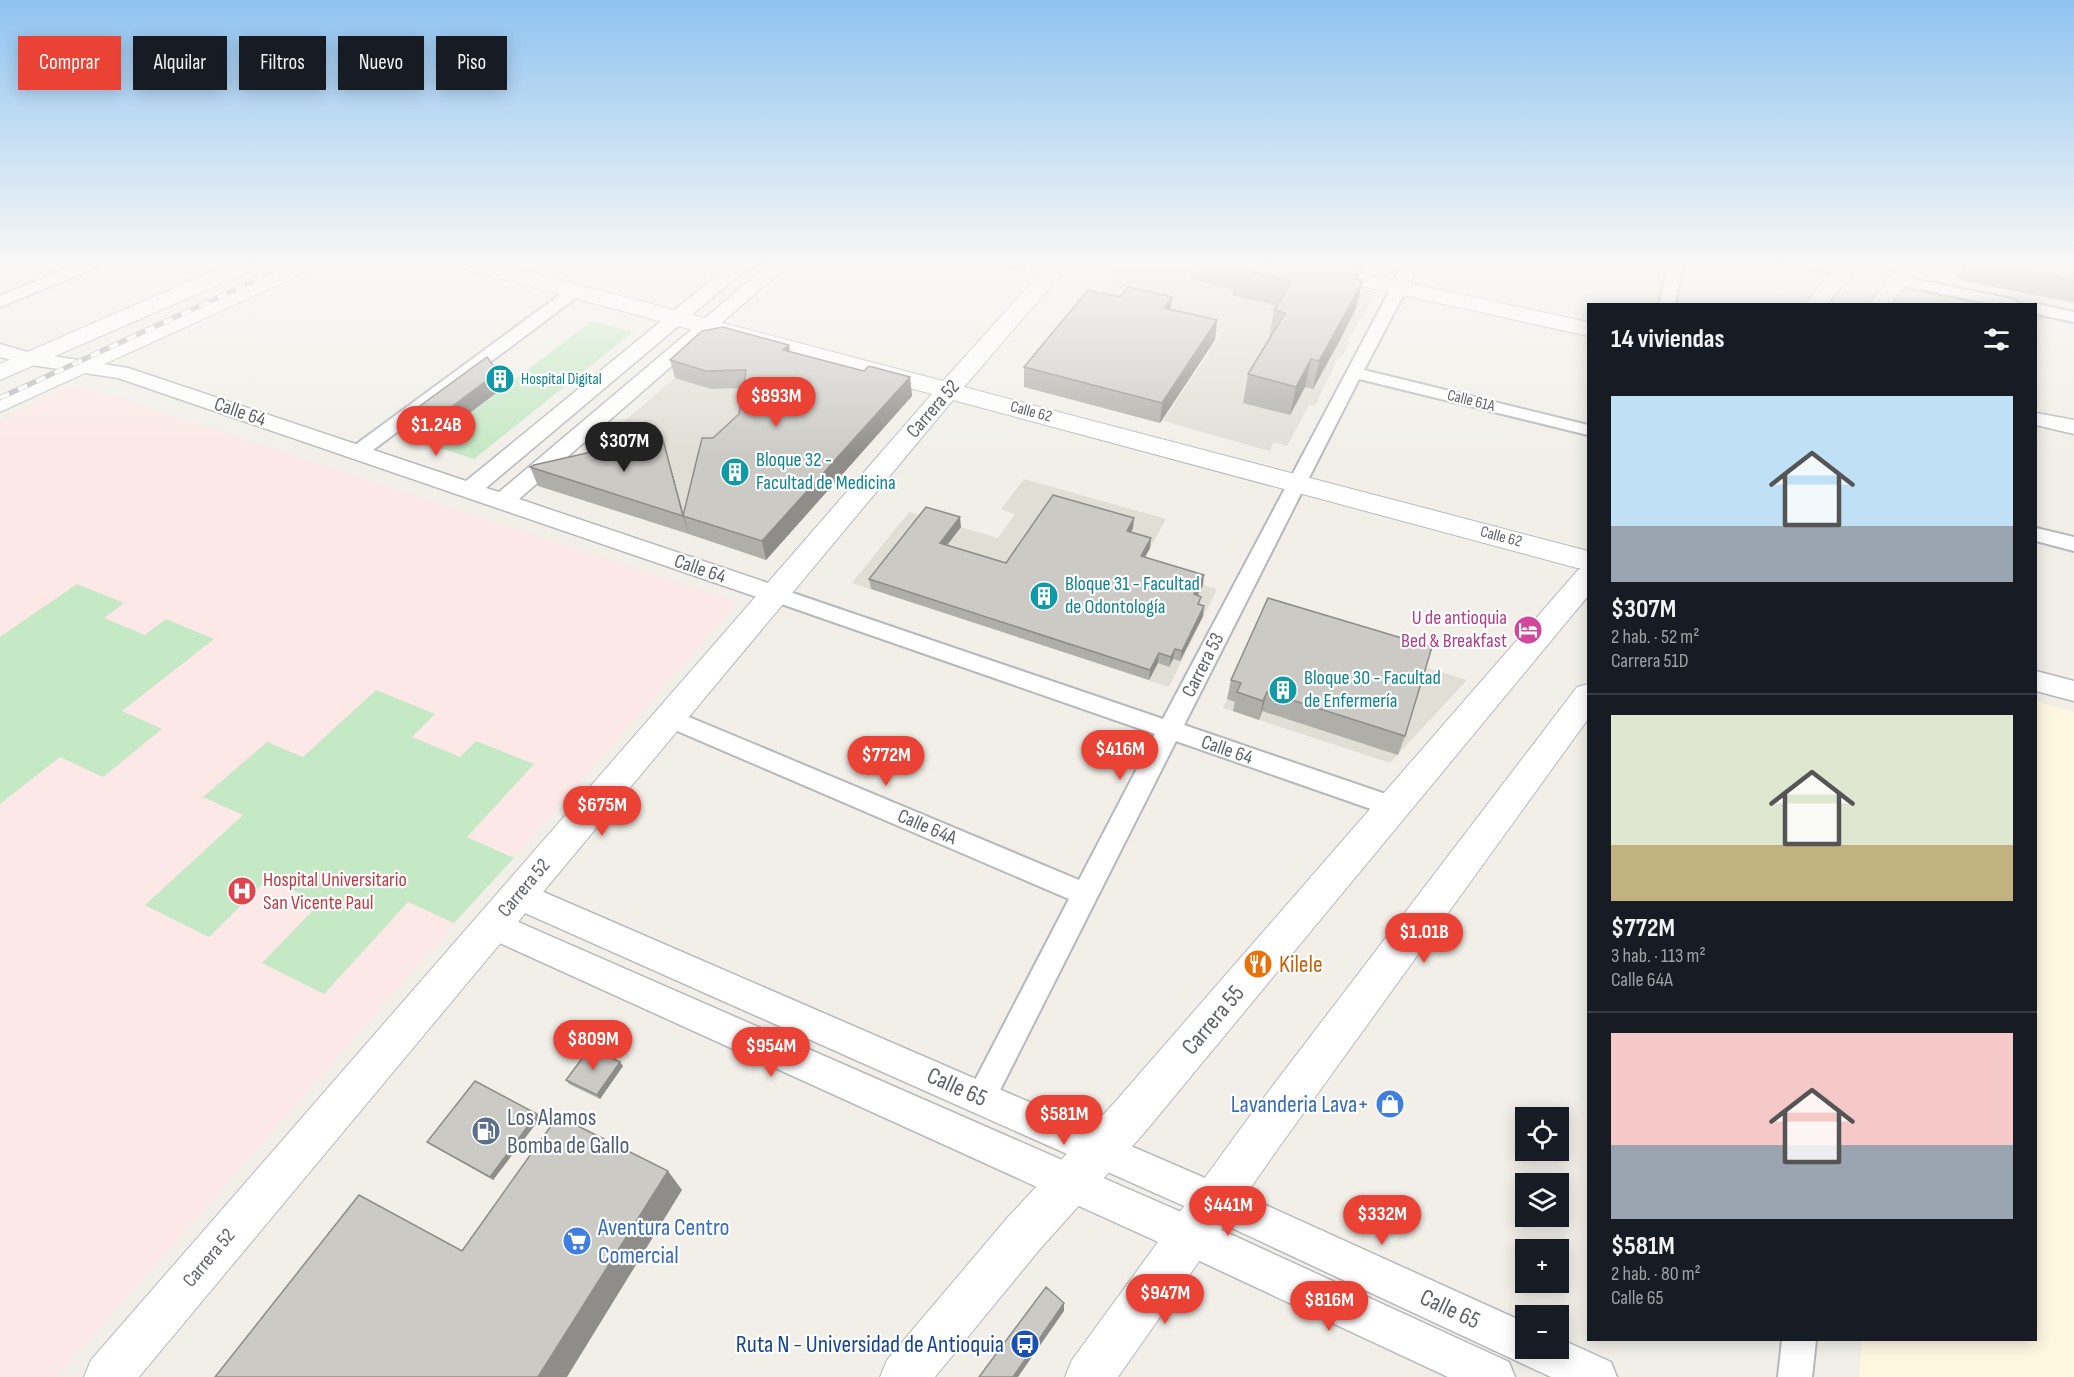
<!DOCTYPE html>
<html lang="es">
<meta charset="utf-8">
<style>
body{margin:0;font-family:"Sofia Sans Condensed",sans-serif;background:#20242c;color:#f1f3f6;height:100vh;display:flex;flex-direction:column;font-size:22px;white-space:nowrap}
*{box-sizing:border-box;margin:0}
p{font-size:20px;color:#9ea1a6}
.icon{flex:none;width:33px;height:33px;fill:none;stroke:currentColor;stroke-width:2;stroke-linecap:round;stroke-linejoin:round}
.map{position:relative;flex:1;overflow:hidden}
.drawer{position:absolute;left:1587px;top:303px;width:450px;height:1038px;display:flex;flex-direction:column;background:#171b24;border-radius:0px;box-shadow:0 3px 15px #0003}
.drawer>*{flex:none}
.banner{position:absolute;left:18px;top:36px;width:570px;height:54px;display:flex;gap:12px}
.buttons{position:absolute;left:1515px;top:1107px;display:grid;gap:12px}
.buttons a{display:grid;place-items:center;width:54px;height:54px;border-radius:0px;background:#171b24;box-shadow:0 3px 15px #0003;font-size:30px}
.price{position:absolute;translate:-50% -51px;padding:0 14px;border-radius:21px;background:#ea4335;color:#fff;font-size:20px;line-height:39px;filter:drop-shadow(0 2px 3px #0008)}
.price::after{content:'';position:absolute;left:50%;top:36px;width:18px;height:14px;margin-left:-9px;background:inherit;clip-path:polygon(0 0,100% 0,50% 100%)}
.price.selected{background:#222;color:#fff}
ul{padding:0;list-style:none}
li{display:grid;align-content:center;gap:12px;height:318px;padding:0 24px}
li+li{border-top:2px solid #363941}
li span{display:grid;place-items:center;height:186px;border-radius:0px;color:#555}
li>.icon{margin-inline-start:auto}
span .icon{width:108px;height:108px;fill:#fffc;stroke-width:1}
li b{font-size:26px}
h2{display:flex;justify-content:space-between;align-items:center;height:72px;padding:0 24px;font-size:26px}
.chip{padding:0 21px;border-radius:0px;background:#171b24;box-shadow:0 3px 15px #0003;font-size:21px;line-height:54px}
.chip.selected{background:#ea4335;color:#fff}
.map>svg:first-child{display:block}
</style>
<div class="map">
<svg width="2074" height="1377" viewBox="0 0 2074 1377">
<rect width="100%" height="100%" fill="#f1efe8"/>
<path fill="#fef7e0" d="M 2036,701 L 2074,712 L 2074,1377 L 1859,1377 L 1862,1340 L 2036,1340 Z"/>
<path fill="#e1ded6" d="M 1124,264 L 1221,264 L 1359,296 L 1362,291 L 1372,293 L 1370,298 L 1372,299 L 1348,341 L 1350,342 L 1342,357 L 1339,356 L 1315,406 L 1309,405 L 1287,446 L 1274,442 L 1270,451 L 1163,421 L 1224,330 L 1130,307 L 1129,308 L 1221,330 L 1160,423 L 1095,300 Z
M 703,353 L 871,384 L 912,396 L 766,560 L 651,522 L 563,475 Z
M 1024,479 L 1166,519 L 1140,566 L 1217,589 L 1169,687 L 852,583 L 909,512 L 998,538 L 1015,514 L 1001,509 Z
M 1263,618 L 1467,680 L 1390,763 L 1223,708 Z"/>
<path fill="#fce8e6" d="M 75,384 L 738,602 L 56,1377 L 0,1377 L 0,420 Z"/>
<path fill="#c5e8c5" d="M 592,321 L 633,332 L 474,459 L 429,444 Z
M 77,584 L 124,603 L 104,618 L 145,635 L 166,619 L 214,639 L 122,711 L 162,729 L 103,777 L 60,757 L 0,804 L 0,637 Z
M 376,690 L 435,714 L 412,737 L 460,757 L 476,741 L 534,764 L 467,837 L 514,858 L 454,923 L 408,902 L 324,994 L 262,963 L 320,903 L 268,879 L 209,937 L 145,905 L 243,815 L 203,797 L 267,742 L 303,757 Z"/>
<g fill="none" stroke-linecap="round" stroke-linejoin="round">
<g stroke="#b5b8bc" stroke-width="4">
<path id="minor" d="M 78,264 L 99,264 L 97,267 L 0,307 L 0,296 Z
M 1668,264 L 1683,264 L 1675,304 L 1659,304 Z
M 1806,264 L 1836,264 L 1850,268 L 1853,271 L 1845,276 L 1808,267 Z
M 1897,276 L 2012,299 L 2020,304 L 1991,304 L 1892,284 L 1889,281 L 1892,278 Z
M 1399,283 L 1407,288 L 1364,370 L 1588,425 L 1588,435 L 1359,379 L 1184,725 L 1403,800 L 1406,807 L 1403,814 L 1394,817 L 1176,741 L 991,1108 L 981,1113 L 971,1108 L 966,1098 L 971,1088 L 1069,899 L 661,724 L 657,718 L 661,712 L 669,709 L 677,712 L 1079,880 L 1155,734 L 767,599 L 764,594 L 767,589 L 774,587 L 781,589 L 1163,719 L 1391,288 Z
M 575,286 L 583,291 L 581,294 L 365,456 L 351,456 L 349,452 L 351,448 L 569,288 Z
M 2035,304 L 2036,304 L 2074,312 L 2074,322 L 2036,314 Z
M 2036,528 L 2074,537 L 2074,551 L 2036,541 Z
M 1782,1340 L 1816,1340 L 1812,1377 L 1778,1377 Z"/>
</g>
<g stroke="#b5b8bc" stroke-width="3">
<path id="tertiary" d="M 731,264 L 752,264 L 486,488 L 499,492 L 769,264 L 789,264 L 519,499 L 783,588 L 787,594 L 783,600 L 774,603 L 118,378 L 25,364 L 0,357 L 0,344 L 28,352 L 128,368 L 466,481 Z
M 1401,264 L 1419,264 L 1406,292 L 1392,292 L 1390,288 Z
M 2036,413 L 2074,420 L 2074,434 L 2036,425 Z
M 2036,671 L 2074,681 L 2074,701 L 2036,691 Z
M 518,881 L 1228,1188 L 1526,1323 L 1526,1348 L 1558,1348 L 1558,1338 L 1611,1362 L 1617,1377 L 1551,1377 L 1202,1214 L 507,905 L 502,895 L 507,885 Z
M 493,911 L 1204,1222 L 1509,1362 L 1515,1377 L 1448,1377 L 1176,1250 L 482,935 L 477,925 L 482,915 Z"/>
</g>
<g stroke="#b6babf" stroke-width="2">
<path id="secondary" d="M 228,264 L 257,264 L 255,269 L 0,380 L 0,364 Z
M 286,264 L 314,264 L 312,269 L 0,412 L 0,396 Z
M 463,264 L 499,264 L 943,381 L 1048,264 L 1070,264 L 964,387 L 1588,551 L 1588,596 L 1145,1132 L 1040,1249 L 935,1377 L 880,1377 L 887,1360 L 1008,1217 L 1115,1102 L 1578,570 L 1581,569 L 953,400 L 139,1377 L 84,1377 L 91,1360 L 932,394 L 465,269 Z
M 1279,264 L 1320,264 L 1588,322 L 1588,336 L 1289,270 L 1281,269 Z
M 1838,264 L 1860,264 L 1827,304 L 1805,304 Z
M 1900,264 L 1921,264 L 1891,304 L 1869,304 Z
M 1588,684 L 1588,719 L 1282,1143 L 1118,1377 L 1065,1377 L 1072,1360 L 1252,1113 L 1577,687 Z"/>
</g>
<use href="#minor" fill="#fff" fill-rule="evenodd"/>
<use href="#tertiary" fill="#fff" fill-rule="evenodd"/>
<use href="#secondary" fill="#fff" fill-rule="evenodd"/>
<g stroke="#b6b7b8" stroke-width="5">
<path id="rail" d="M 0,398 L 291,264"/>
</g>
<use href="#rail" stroke="#fff" stroke-width="4" stroke-dasharray="10" stroke-linecap="butt"/>
</g>
<path fill="#afaea9" d="M 990,264 L 1031,264 L 1024,272 Z
M 1193,264 L 1348,264 L 1361,267 L 1358,280 L 1356,308 L 1340,340 L 1313,389 L 1305,387 L 1290,415 L 1243,403 L 1248,374 L 1269,338 L 1274,310 L 1277,306 L 1232,295 L 1233,290 L 1191,280 Z
M 1965,264 L 2074,264 L 2074,303 L 1955,279 Z
M 1170,309 L 1217,320 L 1215,340 L 1160,423 L 1024,387 L 1024,367 Z
M 790,351 L 864,371 L 910,377 L 912,396 L 766,560 L 689,534 L 687,529 L 689,534 L 538,486 L 530,467 L 662,436 L 683,515 L 713,438 L 739,414 L 743,388 L 711,389 L 675,378 L 670,360 Z
M 504,387 L 429,444 L 406,437 L 398,422 Z
M 961,527 L 947,545 L 1006,563 L 1133,528 L 1131,532 L 1150,548 L 1145,557 L 1203,585 L 1197,596 L 1203,616 L 1180,661 L 1173,659 L 1169,667 L 1158,663 L 1149,680 L 871,589 L 869,579 Z
M 1231,680 L 1405,736 L 1398,755 L 1262,711 L 1259,720 L 1233,711 L 1235,702 L 1227,699 Z
M 623,1066 L 600,1099 L 569,1084 L 566,1080 Z
M 541,1117 L 493,1180 L 431,1145 L 427,1142 Z"/>
<path fill="#8f8d8a" d="M 1024,264 L 1031,264 L 1024,272 Z
M 1361,267 L 1355,295 L 1355,279 Z
M 1363,281 L 1356,308 L 1340,340 L 1313,389 L 1319,361 Z
M 1172,297 L 1170,316 L 1164,308 Z
M 1217,320 L 1215,340 L 1160,423 L 1162,403 Z
M 789,345 L 792,363 L 783,350 Z
M 1311,359 L 1305,387 L 1290,415 L 1296,387 Z
M 498,372 L 504,387 L 429,444 L 422,429 Z
M 910,377 L 912,396 L 766,560 L 762,541 Z
M 662,436 L 667,454 L 689,534 L 683,516 Z
M 960,517 L 961,527 L 941,553 L 940,543 Z
M 1134,518 L 1133,528 L 1126,541 L 1127,531 Z
M 1151,538 L 1150,548 L 1140,566 L 1141,556 Z
M 1204,575 L 1203,585 L 1193,605 L 1194,594 Z
M 1204,606 L 1203,616 L 1180,661 L 1182,651 Z
M 1175,649 L 1173,659 L 1169,667 L 1171,657 Z
M 1159,653 L 1158,663 L 1149,680 L 1150,670 Z
M 1267,692 L 1262,711 L 1259,720 L 1263,701 Z
M 620,1062 L 623,1066 L 600,1099 L 597,1095 Z
M 537,1114 L 541,1117 L 493,1180 L 490,1177 Z
M 668,1171 L 682,1190 L 567,1377 L 538,1377 Z
M 1064,1303 L 1064,1311 L 1018,1377 L 1013,1377 Z"/>
<path fill="#cccac5" stroke="#8f8d8a" stroke-width="1.5" d="M 1238,264 L 1348,264 L 1361,267 L 1355,279 L 1363,281 L 1346,312 L 1319,361 L 1311,359 L 1296,387 L 1248,374 L 1285,313 L 1274,310 L 1292,281 L 1236,268 Z
M 1991,264 L 2074,264 L 2074,281 Z
M 1128,287 L 1172,297 L 1164,308 L 1217,320 L 1162,403 L 1024,367 L 1088,290 L 1120,297 Z
M 723,327 L 789,345 L 783,350 L 864,371 L 869,366 L 910,377 L 762,541 L 683,516 L 702,438 L 713,438 L 739,414 L 746,370 L 706,371 L 670,360 L 702,331 Z
M 487,357 L 498,372 L 422,429 L 398,422 Z
M 662,436 L 683,516 L 530,467 L 534,465 Z
M 1053,495 L 1134,518 L 1127,531 L 1151,538 L 1141,556 L 1204,575 L 1194,594 L 1201,597 L 1198,604 L 1204,606 L 1182,651 L 1175,649 L 1171,657 L 1159,653 L 1150,670 L 869,579 L 926,507 L 960,517 L 940,543 L 1006,563 Z
M 1268,598 L 1432,647 L 1405,736 L 1267,692 L 1263,701 L 1237,692 L 1241,683 L 1231,680 Z
M 590,1048 L 620,1062 L 597,1095 L 566,1080 Z
M 475,1081 L 537,1114 L 490,1177 L 427,1142 Z
M 558,1116 L 668,1171 L 538,1377 L 215,1377 L 359,1195 L 462,1251 Z
M 1046,1287 L 1064,1303 L 1013,1377 L 979,1377 Z"/>
<linearGradient id="sky" x2="0" y2="1"><stop stop-color="#8fc3f1"/><stop offset="0.58" stop-color="#f9f8f5"/><stop offset="1" stop-color="#f9f8f5" stop-opacity="0"/></linearGradient>
<rect width="2074" height="457" fill="url(#sky)"/>
<defs>
<g id="building-disc" transform="scale(1.5)"><circle r="9.5" fill="#0f9aa8" stroke="#fff"/><path d="M-4-6H4V6H1V3H-1V6H-4ZM-2.5-4.3h1.7v1.8h-1.7ZM.8-4.3h1.7v1.8H.8ZM-2.5-1h1.7V.8h-1.7ZM.8-1h1.7V.8H.8Z" fill="#fff"/></g>
<g id="hotel-disc" transform="scale(1.5)"><circle r="9.5" fill="#d1479c" stroke="#fff"/><path d="M-6-4.5h1.5V1H6V5H4.5V3h-9V5H-6ZM-4 0a1.8 1.8 0 1 1 3.6 0ZM.5 0V-2.5h3Q6-2.5 6 0Z" fill="#fff"/></g>
<g id="hospital-disc" transform="scale(1.5)"><circle r="9.5" fill="#e0444e" stroke="#fff"/><path d="M-5-5h3v3.5h4V-5h3V5h-3V1.5h-4V5h-3Z" fill="#fff"/></g>
<g id="restaurant-disc" transform="scale(1.5)"><circle r="9.5" fill="#e8710a" stroke="#fff"/><path d="M-5-6h1v4h1v-4h1v4h1v-4h1v5L-1.5 .5V6h-2V.5L-5-1ZM5-6V6H3V1.5H1.5Q1.5-4 5-6Z" fill="#fff"/></g>
<g id="shop-disc" transform="scale(1.5)"><circle r="9.5" fill="#3f7fe0" stroke="#fff"/><path d="M-5-2.5h2.3a2.7 3.5 0 0 1 5.4 0H5L5.5 6h-11ZM-1.5-2.5h3a1.5 2.3 0 0 0-3 0Z" fill="#fff"/></g>
<g id="fuel-disc" transform="scale(1.5)"><circle r="9.5" fill="#5c6f8a" stroke="#fff"/><path d="M-5.5-6h7V0h2V4h1.3V-2.5L3-4.5l.8-.8L6-3V5H2.5V1h-1V6h-7ZM-4.2-4.7v3.2H.2V-4.7Z" fill="#fff"/></g>
<g id="supermarket-disc" transform="scale(1.5)"><circle r="9.5" fill="#3f7fe0" stroke="#fff"/><path d="M-6-5.5h2.5l.6 2H6L4.5 2H-2.5L-4.4-4H-6ZM-1.5 3.2a1.3 1.3 0 1 0 .1 0ZM3 3.2a1.3 1.3 0 1 0 .1 0Z" fill="#fff"/></g>
<g id="bus-disc" transform="scale(1.5)"><circle r="9.5" fill="#1a4fb4" stroke="#fff"/><path d="M-5-6H5V4H4V6H2V4H-2V6H-4V4H-5ZM-3.5-4V0h7V-4ZM-3.5 1.2v1.5H-2V1.2ZM2 1.2v1.5H3.5V1.2Z" fill="#fff"/></g>
</defs>
<g fill-rule="evenodd">
<use href="#building-disc" x="500" y="379"/>
<use href="#building-disc" x="735" y="472"/>
<use href="#building-disc" x="1044" y="596"/>
<use href="#hotel-disc" x="1528" y="630"/>
<use href="#building-disc" x="1283" y="690"/>
<use href="#hospital-disc" x="242" y="891"/>
<use href="#restaurant-disc" x="1258" y="964"/>
<use href="#shop-disc" x="1390" y="1104"/>
<use href="#fuel-disc" x="486" y="1131"/>
<use href="#supermarket-disc" x="577" y="1241"/>
<use href="#bus-disc" x="1025" y="1344"/>
</g>
<g text-anchor="middle" dominant-baseline="central" stroke-width="4.5" stroke-linejoin="round" paint-order="stroke">
<g font-size="16" fill="#0d838f" stroke="#fff" text-anchor="start">
<text x="521" y="379">Hospital Digital</text>
</g>
<g font-size="16" fill="#5f6368" stroke="#fff">
<text transform="translate(1471 401) rotate(14)">Calle 61A</text>
<text transform="translate(1031 412) rotate(15)">Calle 62</text>
<text transform="translate(1501 537) rotate(15)">Calle 62</text>
</g>
<g font-size="20" fill="#5f6368" stroke="#fff">
<text transform="translate(933 409) rotate(-49)">Carrera 52</text>
<text transform="translate(240 412) rotate(19)">Calle 64</text>
<text transform="translate(700 569) rotate(19)">Calle 64</text>
<text transform="translate(1203 665) rotate(-63)">Carrera 53</text>
<text transform="translate(1227 750) rotate(19)">Calle 64</text>
<text transform="translate(927 827) rotate(23)">Calle 64A</text>
<text transform="translate(524 888) rotate(-50)">Carrera 52</text>
<text transform="translate(209 1258) rotate(-50)">Carrera 52</text>
</g>
<g font-size="20" fill="#0d838f" stroke="#fff" text-anchor="start">
<text x="756" y="460">Bloque 32 -<tspan x="756" dy="23">Facultad de Medicina</tspan></text>
<text x="1065" y="584">Bloque 31 - Facultad<tspan x="1065" dy="23">de Odontología</tspan></text>
<text x="1304" y="678">Bloque 30 - Facultad<tspan x="1304" dy="23">de Enfermería</tspan></text>
</g>
<g font-size="20" fill="#b23c85" stroke="#fff" text-anchor="end">
<text x="1507" y="618">U de antioquia<tspan x="1507" dy="23">Bed &amp; Breakfast</tspan></text>
</g>
<g font-size="20" fill="#be3a42" stroke="#fff" text-anchor="start">
<text x="263" y="880">Hospital Universitario<tspan x="263" dy="23">San Vicente Paul</tspan></text>
</g>
<g font-size="24" fill="#c56008" stroke="#fff" text-anchor="start">
<text x="1279" y="964">Kilele</text>
</g>
<g font-size="24" fill="#5f6368" stroke="#fff">
<text transform="translate(1213 1020) rotate(-50)">Carrera 55</text>
<text transform="translate(957 1087) rotate(24)">Calle 65</text>
<text transform="translate(1450 1309) rotate(25)">Calle 65</text>
</g>
<g font-size="24" fill="#366cbe" stroke="#fff" text-anchor="end">
<text x="1369" y="1104">Lavanderia Lava+</text>
<text x="598" y="1227" text-anchor="start">Aventura Centro<tspan x="598" dy="28">Comercial</tspan></text>
</g>
<g font-size="24" fill="#4e5e75" stroke="#fff" text-anchor="start">
<text x="507" y="1117">Los Alamos<tspan x="507" dy="28">Bomba de Gallo</tspan></text>
</g>
<g font-size="24" fill="#164399" stroke="#fff" text-anchor="end">
<text x="1004" y="1344">Ruta N - Universidad de Antioquia</text>
</g>
</g>
</svg>
<div class="buttons">
<a><svg class="icon" aria-label="locate" viewBox="0 0 24 24"><circle cx="12" cy="12" r="6"/><path d="M12 2v4M12 18v4M2 12h4M18 12h4"/></svg></a>
<a><svg class="icon" aria-label="layers" viewBox="0 0 24 24"><path d="M12 4l9 5-9 5-9-5zM3 14l9 5 9-5"/></svg></a>
<a>+</a>
<a>−</a>
</div>
<b class="price" style="left:776px;top:428px">$893M</b>
<b class="price" style="left:436px;top:457px">$1.24B</b>
<b class="price selected" style="left:624px;top:473px">$307M</b>
<b class="price" style="left:1120px;top:781px">$416M</b>
<b class="price" style="left:886px;top:787px">$772M</b>
<b class="price" style="left:602px;top:837px">$675M</b>
<b class="price" style="left:1424px;top:964px">$1.01B</b>
<b class="price" style="left:593px;top:1071px">$809M</b>
<b class="price" style="left:771px;top:1078px">$954M</b>
<b class="price" style="left:1064px;top:1146px">$581M</b>
<b class="price" style="left:1228px;top:1237px">$441M</b>
<b class="price" style="left:1382px;top:1246px">$332M</b>
<b class="price" style="left:1165px;top:1325px">$947M</b>
<b class="price" style="left:1329px;top:1332px">$816M</b>
<div class="banner">
<a class="chip selected">Comprar</a>
<a class="chip">Alquilar</a>
<a class="chip">Filtros</a>
<a class="chip">Nuevo</a>
<a class="chip">Piso</a>
</div>
<section class="drawer">
<h2>14 viviendas<svg class="icon" aria-label="filters" viewBox="0 0 24 24"><path d="M4 7h16M4 17h16"/><circle cx="9" cy="7" r="2"/><circle cx="15" cy="17" r="2"/></svg></h2>
<ul>
<li><span style="background:linear-gradient(#bfe0f5 70%,#9aa5b1 0)"><svg class="icon" aria-label="home" viewBox="0 0 24 24"><path d="M3 11l9-7 9 7M6 9v11h12V9"/></svg></span><div><b>$307M</b><p>2 hab. · 52 m²</p><p>Carrera 51D</p></div></li>
<li><span style="background:linear-gradient(#dfe7d0 70%,#c2b280 0)"><svg class="icon" aria-label="home" viewBox="0 0 24 24"><path d="M3 11l9-7 9 7M6 9v11h12V9"/></svg></span><div><b>$772M</b><p>3 hab. · 113 m²</p><p>Calle 64A</p></div></li>
<li><span style="background:linear-gradient(#f6c9c9 60%,#9aa5b1 0)"><svg class="icon" aria-label="home" viewBox="0 0 24 24"><path d="M3 11l9-7 9 7M6 9v11h12V9"/></svg></span><div><b>$581M</b><p>2 hab. · 80 m²</p><p>Calle 65</p></div></li>
</ul>
</section>
</div>
